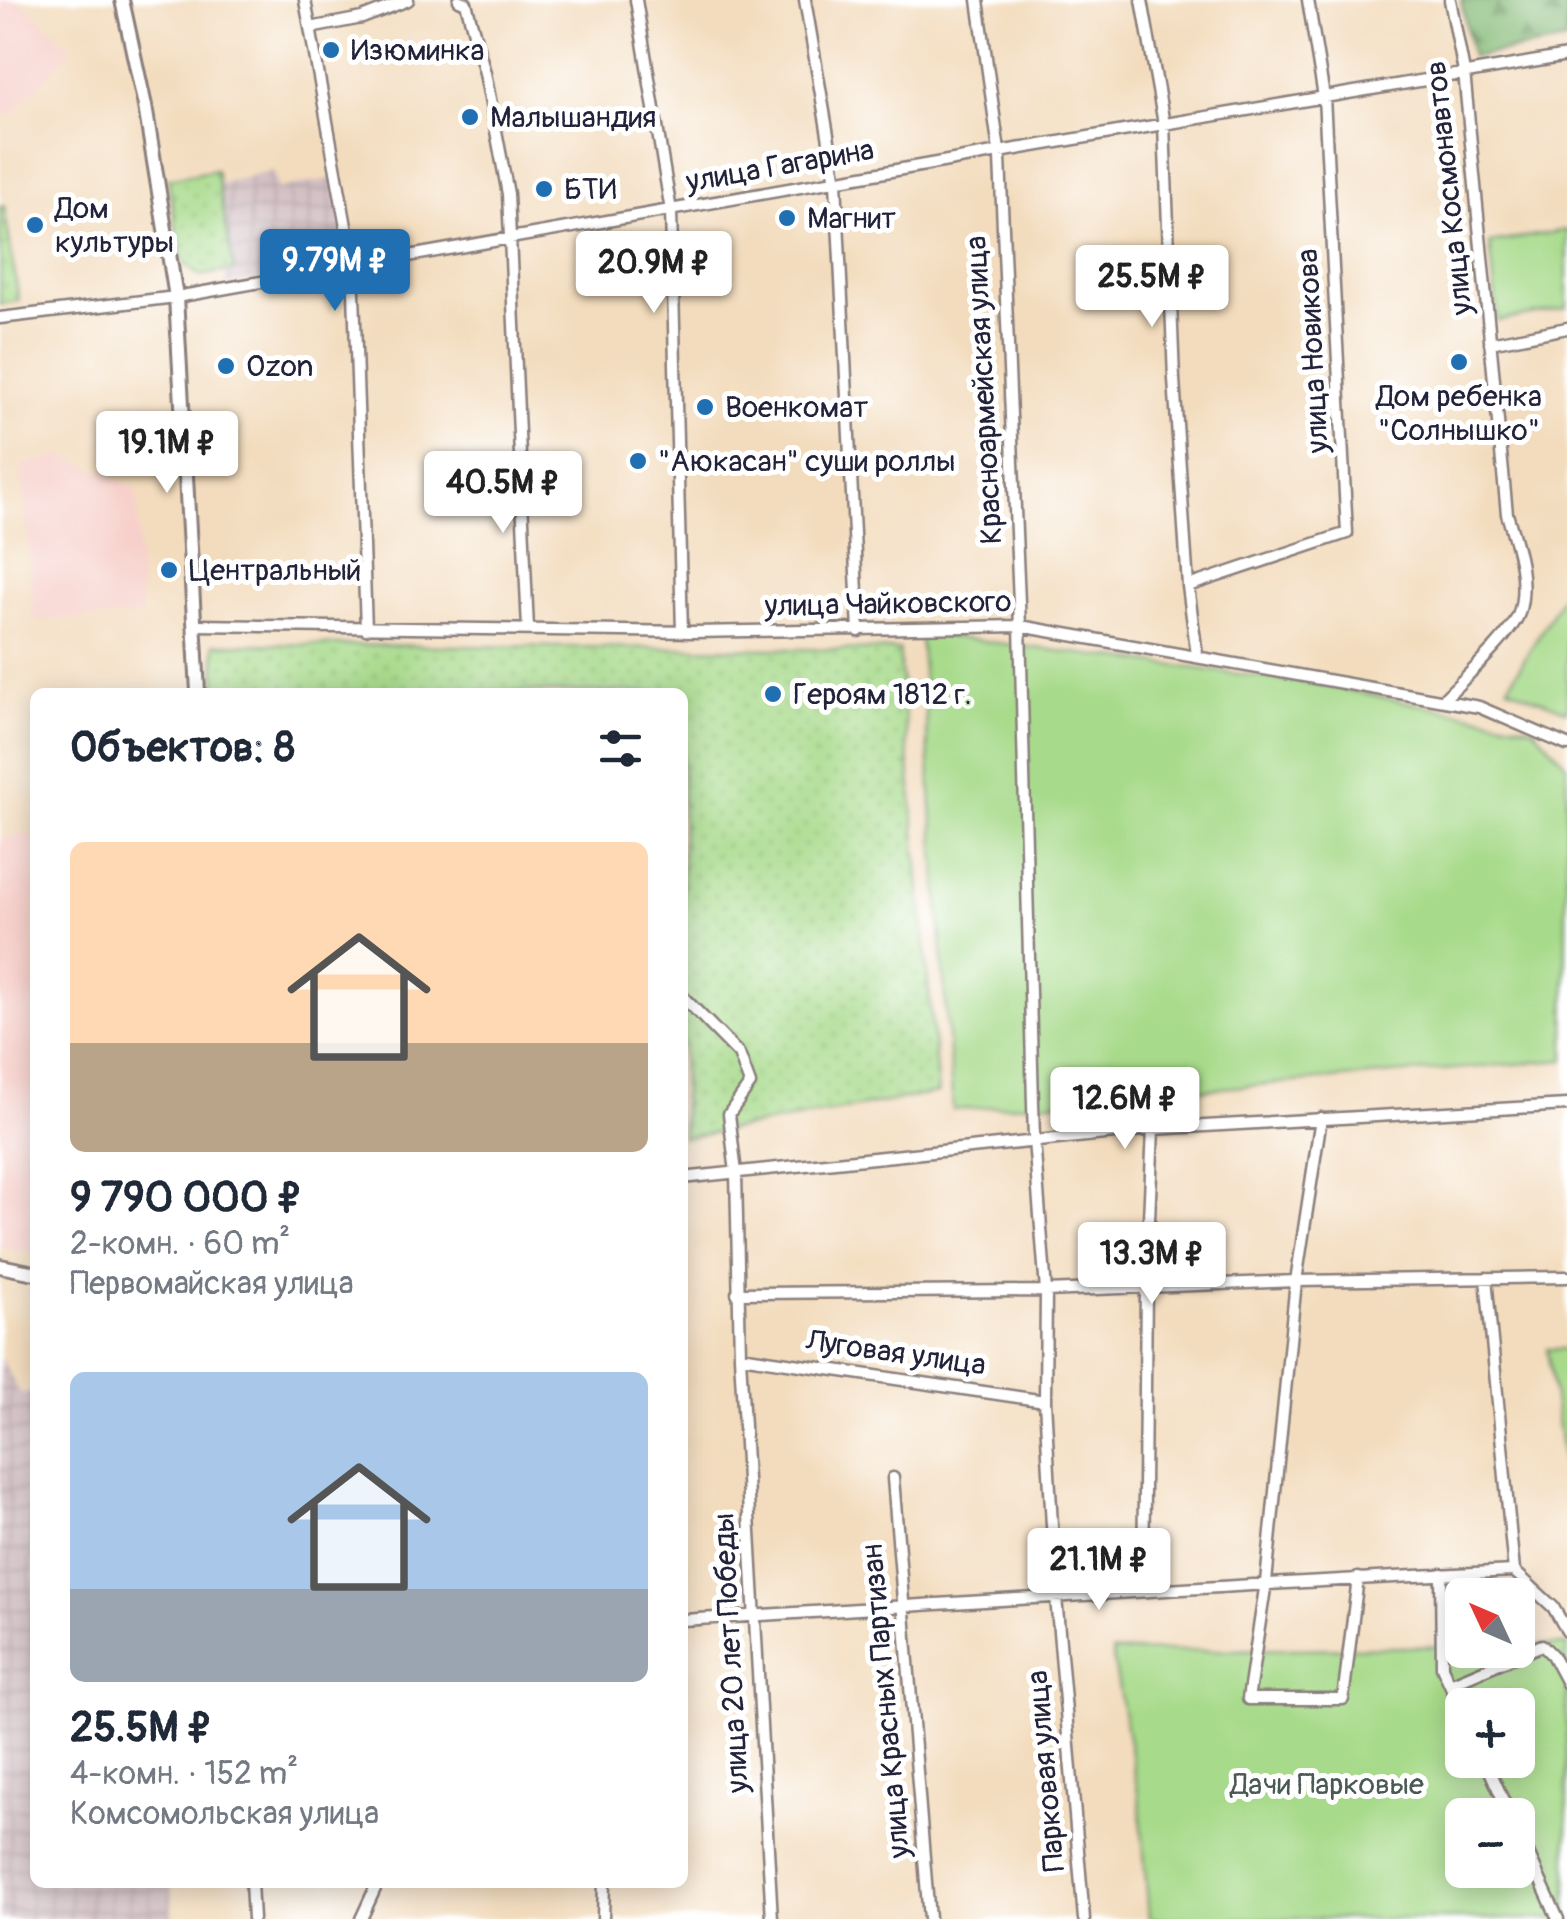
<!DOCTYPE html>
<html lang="ru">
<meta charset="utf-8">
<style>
body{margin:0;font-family:Pangolin,sans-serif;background:#f6f6f7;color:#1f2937;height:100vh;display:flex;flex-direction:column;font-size:38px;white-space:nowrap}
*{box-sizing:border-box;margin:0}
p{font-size:32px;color:#747a83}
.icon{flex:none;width:55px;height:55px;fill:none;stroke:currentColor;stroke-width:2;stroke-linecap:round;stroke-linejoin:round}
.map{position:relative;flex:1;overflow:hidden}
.sheet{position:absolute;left:30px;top:688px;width:658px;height:1200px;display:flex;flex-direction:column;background:#fff;border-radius:15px;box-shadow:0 5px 25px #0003}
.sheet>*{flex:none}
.needle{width:65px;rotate:314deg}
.buttons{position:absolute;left:1445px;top:1578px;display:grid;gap:20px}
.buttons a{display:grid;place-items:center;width:90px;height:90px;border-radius:15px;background:#fff;box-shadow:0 5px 25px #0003;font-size:50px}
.price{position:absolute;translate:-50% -85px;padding:0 22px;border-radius:10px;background:#fff;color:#222;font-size:32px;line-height:65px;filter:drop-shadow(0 2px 5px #0008)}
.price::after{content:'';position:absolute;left:50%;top:60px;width:30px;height:22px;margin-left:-15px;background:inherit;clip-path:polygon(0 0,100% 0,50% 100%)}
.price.selected{background:#1f6fb2;color:#fff}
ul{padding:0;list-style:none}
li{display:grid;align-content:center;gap:20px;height:530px;padding:0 40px}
li span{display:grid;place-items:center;height:310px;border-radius:15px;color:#555}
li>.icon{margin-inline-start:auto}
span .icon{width:180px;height:180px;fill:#fffc;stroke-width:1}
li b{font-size:42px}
h2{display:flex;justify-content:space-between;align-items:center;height:120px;padding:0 40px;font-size:42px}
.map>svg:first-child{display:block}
</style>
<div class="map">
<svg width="1567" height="1919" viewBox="0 0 1567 1919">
<defs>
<pattern id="industrial-grid" width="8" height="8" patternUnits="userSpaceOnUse" patternTransform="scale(2.5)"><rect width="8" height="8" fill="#d2bec2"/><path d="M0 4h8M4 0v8" fill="none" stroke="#b4a3a8"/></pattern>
<pattern id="forest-firs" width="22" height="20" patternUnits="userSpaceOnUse" patternTransform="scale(2.5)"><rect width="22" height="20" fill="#85ba76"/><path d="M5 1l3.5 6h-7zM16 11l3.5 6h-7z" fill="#6c9762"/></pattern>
<pattern id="park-dots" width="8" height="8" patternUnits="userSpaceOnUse" patternTransform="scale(2.5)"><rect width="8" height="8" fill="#a7da8a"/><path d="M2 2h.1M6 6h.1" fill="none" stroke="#8fbb78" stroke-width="1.8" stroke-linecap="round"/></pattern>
</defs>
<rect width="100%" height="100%" fill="#fff"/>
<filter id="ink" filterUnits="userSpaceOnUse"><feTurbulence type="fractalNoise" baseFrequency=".01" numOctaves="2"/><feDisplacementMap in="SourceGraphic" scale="20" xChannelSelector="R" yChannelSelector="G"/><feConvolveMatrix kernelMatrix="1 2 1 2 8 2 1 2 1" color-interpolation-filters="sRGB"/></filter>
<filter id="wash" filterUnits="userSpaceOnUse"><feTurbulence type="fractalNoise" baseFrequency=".0048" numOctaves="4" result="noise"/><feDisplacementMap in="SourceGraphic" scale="40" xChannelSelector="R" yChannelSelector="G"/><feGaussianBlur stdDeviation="2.25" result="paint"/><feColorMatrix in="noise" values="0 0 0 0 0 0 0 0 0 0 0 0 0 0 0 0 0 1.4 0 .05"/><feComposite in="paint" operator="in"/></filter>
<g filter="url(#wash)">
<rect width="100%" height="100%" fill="#f3dcbd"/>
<path fill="#f7d0cb" d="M 0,0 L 19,0 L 72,49 L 9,117 L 0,109 Z
M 65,455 L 137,490 L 141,616 L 34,620 L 22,464 Z
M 35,833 L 35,1253 L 0,1247 L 0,839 Z"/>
<path fill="url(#industrial-grid)" d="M 273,171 L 278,189 L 336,178 L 352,263 L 227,285 L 210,186 Z
M 0,1357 L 20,1393 L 35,1393 L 35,1882 L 171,1883 L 172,1919 L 0,1919 Z"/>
<path fill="#a7da8a" stroke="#647e62" stroke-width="2.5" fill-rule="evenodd" d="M 1567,230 L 1567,308 L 1498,321 L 1490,243 Z
M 1567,588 L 1567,711 L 1508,687 Z
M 920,633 L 1316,684 L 1533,727 L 1567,765 L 1565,1060 L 953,1110 Z
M 1547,1349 L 1567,1349 L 1567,1490 Z
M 1518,1645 L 1567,1645 L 1567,1919 L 1149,1919 L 1140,1803 L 1112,1652 L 1462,1646 L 1462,1650 L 1518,1650 ZM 1462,1705 L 1518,1705 L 1518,1760 L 1462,1760 ZM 1462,1815 L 1518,1815 L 1518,1870 L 1462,1870 Z"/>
<path fill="url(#forest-firs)" stroke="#546e58" stroke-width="2.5" d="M 1461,0 L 1567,0 L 1567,41 L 1472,57 Z"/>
<path fill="url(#park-dots)" stroke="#647e62" stroke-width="2.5" d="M 216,170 L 234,270 L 199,276 L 182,261 L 168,179 Z
M 4,206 L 19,301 L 0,304 L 0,207 Z
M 214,644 L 899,650 L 938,1093 L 683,1138 L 682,692 L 217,692 Z"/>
</g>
<g filter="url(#ink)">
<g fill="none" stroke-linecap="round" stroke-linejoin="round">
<g stroke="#8a7f7c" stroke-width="15">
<path id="minor" d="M 305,0 L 353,265 L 366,629
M 459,0 L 466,3 L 485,73 L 508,194 L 528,629
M 636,0 L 671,211 L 682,632
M 805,0 L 836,182 L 859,631
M 978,0 L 1000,158 L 1020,626 L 1034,1140 L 1046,1291 L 1045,1401 L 1056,1597 L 1084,1919
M 1142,0 L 1164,124 L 1174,379 L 1188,586 L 1197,655
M 310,28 L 362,18 L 408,0
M 0,318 L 176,297 L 999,152 L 1567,56
M 1490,343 L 1567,328
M 1188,586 L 1347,533 L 1324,97 L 1308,0
M 196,625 L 694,632 L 1020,626 L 1479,707 L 1567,745
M 1443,700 C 1461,681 1512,635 1519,613 C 1529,580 1516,544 1507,514 L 1464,72 L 1450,0
M 682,996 L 739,1054 L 750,1084 L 729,1114 L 736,1173 L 740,1356 L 772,1919
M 1321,1118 L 1296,1281 L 1266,1582 L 1248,1699 L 1343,1699 L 1358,1578
M 682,1178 L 1153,1129 L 1567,1105
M 1486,1278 L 1514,1571 L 1553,1607 L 1567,1631
M 737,1293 L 1046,1291 L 1296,1281 L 1567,1277
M 740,1356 L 1045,1401
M 893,1478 L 929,1919
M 1441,1574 L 1442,1667 L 1462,1711
M 1143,1589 L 1146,1287 L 1153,1129
M 682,1620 C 960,1603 1237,1584 1514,1571
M 1450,1684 L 1542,1645 L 1552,1655 L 1567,1683
M 1485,1760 L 1510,1815
M 1518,1831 L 1558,1919
M 251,1882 L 253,1919
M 361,1919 L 378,1882
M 603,1919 L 604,1882"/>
</g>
<g stroke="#8a7f7c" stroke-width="18">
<path id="tertiary" d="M 122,0 L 145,106 L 176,297 L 198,692
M 0,1266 L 35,1273"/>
</g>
<use href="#minor" stroke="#fff" stroke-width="10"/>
<use href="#tertiary" stroke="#fff" stroke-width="12"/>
</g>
</g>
<g fill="#1f6fb2" stroke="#fff" stroke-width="4">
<circle cx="331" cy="50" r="10"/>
<circle cx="470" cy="117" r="10"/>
<circle cx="544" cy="189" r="10"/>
<circle cx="787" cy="218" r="10"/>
<circle cx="35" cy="225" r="10"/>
<circle cx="1459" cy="362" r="10"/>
<circle cx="226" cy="366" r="10"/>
<circle cx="705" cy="407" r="10"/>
<circle cx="638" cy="461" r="10"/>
<circle cx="169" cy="570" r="10"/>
<circle cx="773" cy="694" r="10"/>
</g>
<g text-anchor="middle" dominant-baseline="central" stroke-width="10" stroke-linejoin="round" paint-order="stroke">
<g font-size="30" fill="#22223b" stroke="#fff" text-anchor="start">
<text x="351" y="50">Изюминка</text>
<text x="490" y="117">Малышандия</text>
<text x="564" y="189">БТИ</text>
<text x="55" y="208">Дом<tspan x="55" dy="34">культуры</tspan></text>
<text x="807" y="218">Магнит</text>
<text x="246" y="366">Ozon</text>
<text x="1459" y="396" text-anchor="middle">Дом ребенка<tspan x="1459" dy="34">"Солнышко"</tspan></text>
<text x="725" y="407">Военкомат</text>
<text x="658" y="461">"Аюкасан" суши роллы</text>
<text x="189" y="570">Центральный</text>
<text x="793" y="694">Героям 1812 г.</text>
</g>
<g font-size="30" fill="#22223b" stroke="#fff">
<text transform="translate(780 166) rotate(-10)">улица Гагарина</text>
<text transform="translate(1449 188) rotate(-96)">улица Космонавтов</text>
<text transform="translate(1313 351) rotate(-93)">улица Новикова</text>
<text transform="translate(984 390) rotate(-93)">Красноармейская улица</text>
<text transform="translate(888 604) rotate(-1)">улица Чайковского</text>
<text transform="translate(896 1353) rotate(8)">Луговая улица</text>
<text transform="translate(731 1653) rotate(-93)">улица 20 лет Победы</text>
<text transform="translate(886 1701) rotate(-95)">улица Красных Партизан</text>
<text transform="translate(1046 1771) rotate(-95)">Парковая улица</text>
</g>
<g font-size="30" fill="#4a5953" stroke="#fff">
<text x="1327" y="1784">Дачи Парковые</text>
</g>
</g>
</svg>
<div class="buttons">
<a><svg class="needle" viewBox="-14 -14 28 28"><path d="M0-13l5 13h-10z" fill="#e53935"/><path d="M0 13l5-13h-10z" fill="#747a83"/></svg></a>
<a>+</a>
<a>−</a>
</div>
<b class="price selected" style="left:335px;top:314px">9.79M ₽</b>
<b class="price" style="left:654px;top:316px">20.9M ₽</b>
<b class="price" style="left:1152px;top:330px">25.5M ₽</b>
<b class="price" style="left:167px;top:496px">19.1M ₽</b>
<b class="price" style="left:503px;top:536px">40.5M ₽</b>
<b class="price" style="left:1125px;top:1152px">12.6M ₽</b>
<b class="price" style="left:1152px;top:1307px">13.3M ₽</b>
<b class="price" style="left:1099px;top:1613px">21.1M ₽</b>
<section class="sheet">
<h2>Объектов: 8<svg class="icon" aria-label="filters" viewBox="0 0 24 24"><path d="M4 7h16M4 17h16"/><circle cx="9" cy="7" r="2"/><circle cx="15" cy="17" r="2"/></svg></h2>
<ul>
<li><span style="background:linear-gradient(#ffd9b3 65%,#b9a48a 0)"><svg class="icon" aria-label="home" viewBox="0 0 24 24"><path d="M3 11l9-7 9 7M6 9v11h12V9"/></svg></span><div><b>9 790 000 ₽</b><p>2-комн. · 60 m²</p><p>Первомайская улица</p></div></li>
<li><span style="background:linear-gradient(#a9c7e8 70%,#9aa5b1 0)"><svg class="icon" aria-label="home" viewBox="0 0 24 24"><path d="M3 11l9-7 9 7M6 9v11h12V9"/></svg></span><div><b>25.5M ₽</b><p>4-комн. · 152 m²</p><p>Комсомольская улица</p></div></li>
</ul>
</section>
</div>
